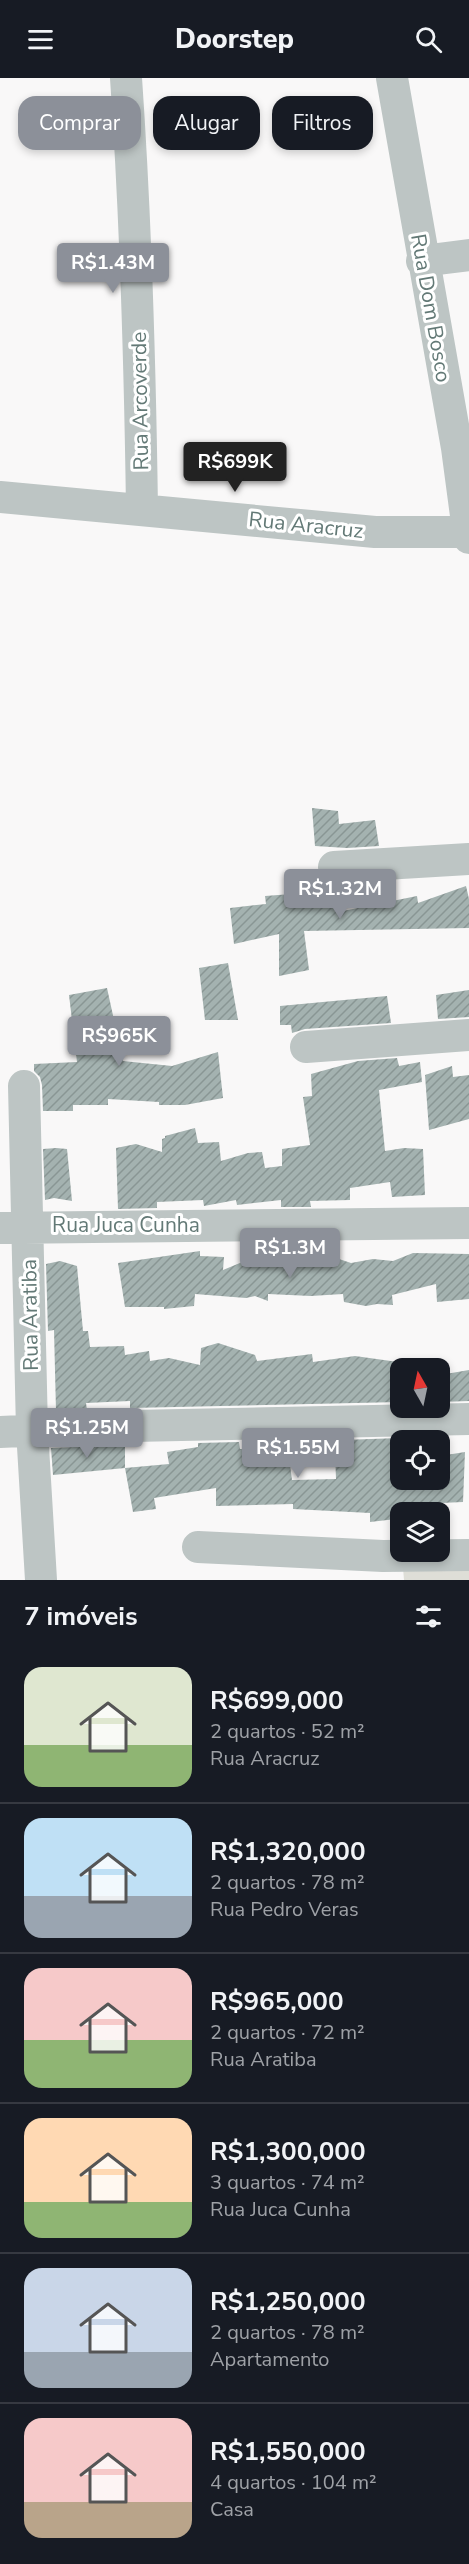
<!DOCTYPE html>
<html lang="pt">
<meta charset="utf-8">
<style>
body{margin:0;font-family:"Nunito Sans",sans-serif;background:#242831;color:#f1f3f6;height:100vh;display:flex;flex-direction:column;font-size:22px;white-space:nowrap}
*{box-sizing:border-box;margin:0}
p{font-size:20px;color:#9ea1a6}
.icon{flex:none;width:33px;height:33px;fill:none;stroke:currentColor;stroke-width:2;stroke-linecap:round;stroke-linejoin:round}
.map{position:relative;height:1502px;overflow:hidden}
.details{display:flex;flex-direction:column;background:#171b24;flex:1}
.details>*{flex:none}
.banner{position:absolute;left:18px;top:18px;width:434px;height:54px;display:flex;gap:12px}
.needle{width:39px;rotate:351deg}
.fabs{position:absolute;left:390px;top:1280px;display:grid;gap:12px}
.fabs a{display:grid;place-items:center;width:60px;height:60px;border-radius:12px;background:#171b24;box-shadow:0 3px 9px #0003;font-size:30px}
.price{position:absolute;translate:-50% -51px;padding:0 14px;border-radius:6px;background:#8c9099;color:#fff;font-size:20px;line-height:39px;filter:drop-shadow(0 2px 3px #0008)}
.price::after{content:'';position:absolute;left:50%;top:36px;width:18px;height:14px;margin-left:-9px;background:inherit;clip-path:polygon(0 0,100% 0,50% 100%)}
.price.current{background:#222;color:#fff}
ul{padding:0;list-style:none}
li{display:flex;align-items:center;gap:18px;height:150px;padding:0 24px}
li+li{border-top:2px solid #363941}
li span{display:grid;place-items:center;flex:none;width:168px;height:120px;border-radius:18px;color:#555}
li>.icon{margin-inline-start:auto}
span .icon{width:72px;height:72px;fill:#fffc;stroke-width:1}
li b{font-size:26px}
h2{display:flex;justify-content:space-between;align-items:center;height:72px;padding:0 24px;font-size:26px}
.chip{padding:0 21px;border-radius:18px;background:#171b24;box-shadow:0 3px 9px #0003;font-size:21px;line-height:54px}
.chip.current{background:#8c9099;color:#fff}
header{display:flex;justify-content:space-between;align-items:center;height:78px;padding:0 24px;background:#171b24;font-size:27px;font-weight:800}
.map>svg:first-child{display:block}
</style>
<header><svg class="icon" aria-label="menu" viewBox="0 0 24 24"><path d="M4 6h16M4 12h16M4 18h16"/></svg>Doorstep<svg class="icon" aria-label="search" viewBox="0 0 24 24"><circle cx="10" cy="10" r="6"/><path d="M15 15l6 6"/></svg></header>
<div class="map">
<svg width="469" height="1502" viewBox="0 0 469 1502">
<defs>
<pattern id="building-hatch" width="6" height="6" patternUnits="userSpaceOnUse" patternTransform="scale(1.5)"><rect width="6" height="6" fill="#a4b2b0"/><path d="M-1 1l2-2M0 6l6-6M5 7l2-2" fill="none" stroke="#899694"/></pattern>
</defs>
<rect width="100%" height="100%" fill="#f9f8f8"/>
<path fill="#deded7" d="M 469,1488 L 469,1502 L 404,1502 L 403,1490 Z"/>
<path fill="url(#building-hatch)" d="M 312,730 L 338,733 L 339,746 L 375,742 L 379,768 L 347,770 L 315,768 Z
M 466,808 L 469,821 L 469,850 L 304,853 L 309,892 L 279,898 L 279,856 L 234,866 L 230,830 L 266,826 L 265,818 L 305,815 L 305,811 L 341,816 L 343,833 L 417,818 L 418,825 Z
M 228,885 L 238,942 L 205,942 L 199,890 Z
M 107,910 L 123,983 L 172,988 L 218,974 L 223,1020 L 185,1027 L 159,1027 L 159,1024 L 108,1021 L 108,1027 L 73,1027 L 73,1033 L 43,1033 L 42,1007 L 40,999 L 34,993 L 34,986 L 77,984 L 69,917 Z
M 469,912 L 469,939 L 438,941 L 436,917 Z
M 387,918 L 391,945 L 305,951 L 292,955 L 291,947 L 280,947 L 280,928 Z
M 397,980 L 399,988 L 420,984 L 422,1004 L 379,1012 L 385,1073 L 404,1070 L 423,1071 L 425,1117 L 392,1119 L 390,1104 L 350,1110 L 350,1122 L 310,1123 L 311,1129 L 281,1129 L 281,1122 L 237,1127 L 236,1122 L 204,1128 L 203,1122 L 157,1124 L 157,1130 L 118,1131 L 116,1070 L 136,1066 L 162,1074 L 162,1061 L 165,1060 L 165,1058 L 195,1050 L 198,1065 L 219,1064 L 221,1083 L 248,1075 L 262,1074 L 265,1090 L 282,1088 L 282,1071 L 310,1067 L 303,1019 L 312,1018 L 311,996 L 358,983 Z
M 452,988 L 453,999 L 469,997 L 469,1041 L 429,1052 L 425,997 Z
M 56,1070 L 67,1071 L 72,1123 L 54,1120 L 45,1122 L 43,1071 Z
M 200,1173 L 200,1178 L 224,1179 L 223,1192 L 252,1180 L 270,1187 L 294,1179 L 308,1188 L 339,1181 L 351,1185 L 373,1181 L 393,1183 L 413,1175 L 469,1176 L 469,1221 L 437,1224 L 436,1206 L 392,1217 L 393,1227 L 377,1226 L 366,1228 L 344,1224 L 343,1216 L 311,1218 L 268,1216 L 268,1223 L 255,1218 L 246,1220 L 195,1216 L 194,1228 L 164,1231 L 164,1229 L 125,1229 L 118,1185 Z
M 60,1183 L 77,1188 L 83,1253 L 88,1253 L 90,1269 L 124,1268 L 125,1277 L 149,1273 L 150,1283 L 169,1280 L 200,1287 L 201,1270 L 218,1265 L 255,1277 L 257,1283 L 312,1276 L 313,1284 L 355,1278 L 398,1284 L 398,1292 L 400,1292 L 400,1324 L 130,1330 L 130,1323 L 86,1325 L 87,1332 L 56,1333 L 54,1252 L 48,1253 L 46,1186 Z
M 469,1292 L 469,1323 L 440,1324 L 440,1297 Z
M 400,1360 L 400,1401 L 440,1401 L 440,1378 L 465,1374 L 463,1424 L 397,1427 L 396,1441 L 370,1444 L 370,1435 L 293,1431 L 293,1426 L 216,1428 L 216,1410 L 154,1420 L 156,1431 L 133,1434 L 125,1390 L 169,1386 L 167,1374 L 198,1369 L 198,1365 L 239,1364 L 240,1371 L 288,1372 L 292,1402 L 336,1401 L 335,1374 L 341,1374 L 342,1362 Z
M 125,1367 L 125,1390 L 53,1397 L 51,1370 Z"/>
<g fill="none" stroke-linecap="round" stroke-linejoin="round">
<path stroke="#bdc5c4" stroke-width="32" d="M 126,0 C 136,144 140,287 142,431
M 392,0 L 457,370 L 469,460
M 422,183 L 469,177
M 0,419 L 375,454 L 468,454
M 334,789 L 469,781
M 306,969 L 469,957
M 24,1008 L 32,1352 L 41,1502
M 0,1150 L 469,1145
M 0,1354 L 132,1348 L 469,1341
M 198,1469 L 383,1478 L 469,1477"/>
</g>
<g text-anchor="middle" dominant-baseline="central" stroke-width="6" stroke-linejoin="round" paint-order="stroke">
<g font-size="21" fill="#637976" stroke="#fff">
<text transform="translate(431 230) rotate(80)">Rua Dom Bosco</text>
<text transform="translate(140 323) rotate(-91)">Rua Arcoverde</text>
<text transform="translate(306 447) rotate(6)">Rua Aracruz</text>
<text x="126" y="1147">Rua Juca Cunha</text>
<text transform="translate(30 1237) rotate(-91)">Rua Aratiba</text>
</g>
</g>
</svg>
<div class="fabs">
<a><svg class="needle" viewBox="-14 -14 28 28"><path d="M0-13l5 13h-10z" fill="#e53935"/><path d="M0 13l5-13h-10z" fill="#9ea1a6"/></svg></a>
<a><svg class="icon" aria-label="locate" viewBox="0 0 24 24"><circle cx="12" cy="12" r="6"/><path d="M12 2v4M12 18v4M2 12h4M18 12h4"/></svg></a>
<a><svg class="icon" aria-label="layers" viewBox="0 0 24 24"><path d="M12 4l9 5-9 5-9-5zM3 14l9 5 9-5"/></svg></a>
</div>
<b class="price" style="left:113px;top:216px">R$1.43M</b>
<b class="price current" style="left:235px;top:415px">R$699K</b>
<b class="price" style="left:340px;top:842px">R$1.32M</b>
<b class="price" style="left:119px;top:989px">R$965K</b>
<b class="price" style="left:290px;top:1201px">R$1.3M</b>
<b class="price" style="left:87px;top:1381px">R$1.25M</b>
<b class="price" style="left:298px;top:1401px">R$1.55M</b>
<div class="banner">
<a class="chip current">Comprar</a>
<a class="chip">Alugar</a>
<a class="chip">Filtros</a>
</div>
</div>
<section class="details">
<h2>7 imóveis<svg class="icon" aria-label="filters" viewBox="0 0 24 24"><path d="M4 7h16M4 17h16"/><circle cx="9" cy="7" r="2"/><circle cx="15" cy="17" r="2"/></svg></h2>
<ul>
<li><span style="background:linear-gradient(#dfe7d0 65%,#8fb573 0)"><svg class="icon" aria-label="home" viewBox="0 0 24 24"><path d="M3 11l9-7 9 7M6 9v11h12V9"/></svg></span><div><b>R$699,000</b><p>2 quartos · 52 m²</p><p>Rua Aracruz</p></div></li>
<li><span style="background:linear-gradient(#bfe0f5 65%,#9aa5b1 0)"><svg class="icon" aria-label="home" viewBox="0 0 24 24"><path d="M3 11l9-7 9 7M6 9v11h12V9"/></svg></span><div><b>R$1,320,000</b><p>2 quartos · 78 m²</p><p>Rua Pedro Veras</p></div></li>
<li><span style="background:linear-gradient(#f6c9c9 60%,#8fb573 0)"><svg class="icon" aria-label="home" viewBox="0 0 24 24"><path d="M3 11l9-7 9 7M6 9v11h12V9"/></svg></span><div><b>R$965,000</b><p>2 quartos · 72 m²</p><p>Rua Aratiba</p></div></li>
<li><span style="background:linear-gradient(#ffd9b3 70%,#8fb573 0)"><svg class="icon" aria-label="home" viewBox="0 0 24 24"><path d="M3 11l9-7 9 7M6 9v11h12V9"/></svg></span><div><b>R$1,300,000</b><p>3 quartos · 74 m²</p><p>Rua Juca Cunha</p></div></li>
<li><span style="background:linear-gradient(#c9d6e8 70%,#9aa5b1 0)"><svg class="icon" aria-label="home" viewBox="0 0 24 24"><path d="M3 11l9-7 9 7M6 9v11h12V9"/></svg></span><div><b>R$1,250,000</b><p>2 quartos · 78 m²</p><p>Apartamento</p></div></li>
<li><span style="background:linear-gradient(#f6c9c9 70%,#b9a48a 0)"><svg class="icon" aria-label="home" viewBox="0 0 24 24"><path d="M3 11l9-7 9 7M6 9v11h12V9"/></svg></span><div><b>R$1,550,000</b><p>4 quartos · 104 m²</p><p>Casa</p></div></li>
</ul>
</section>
